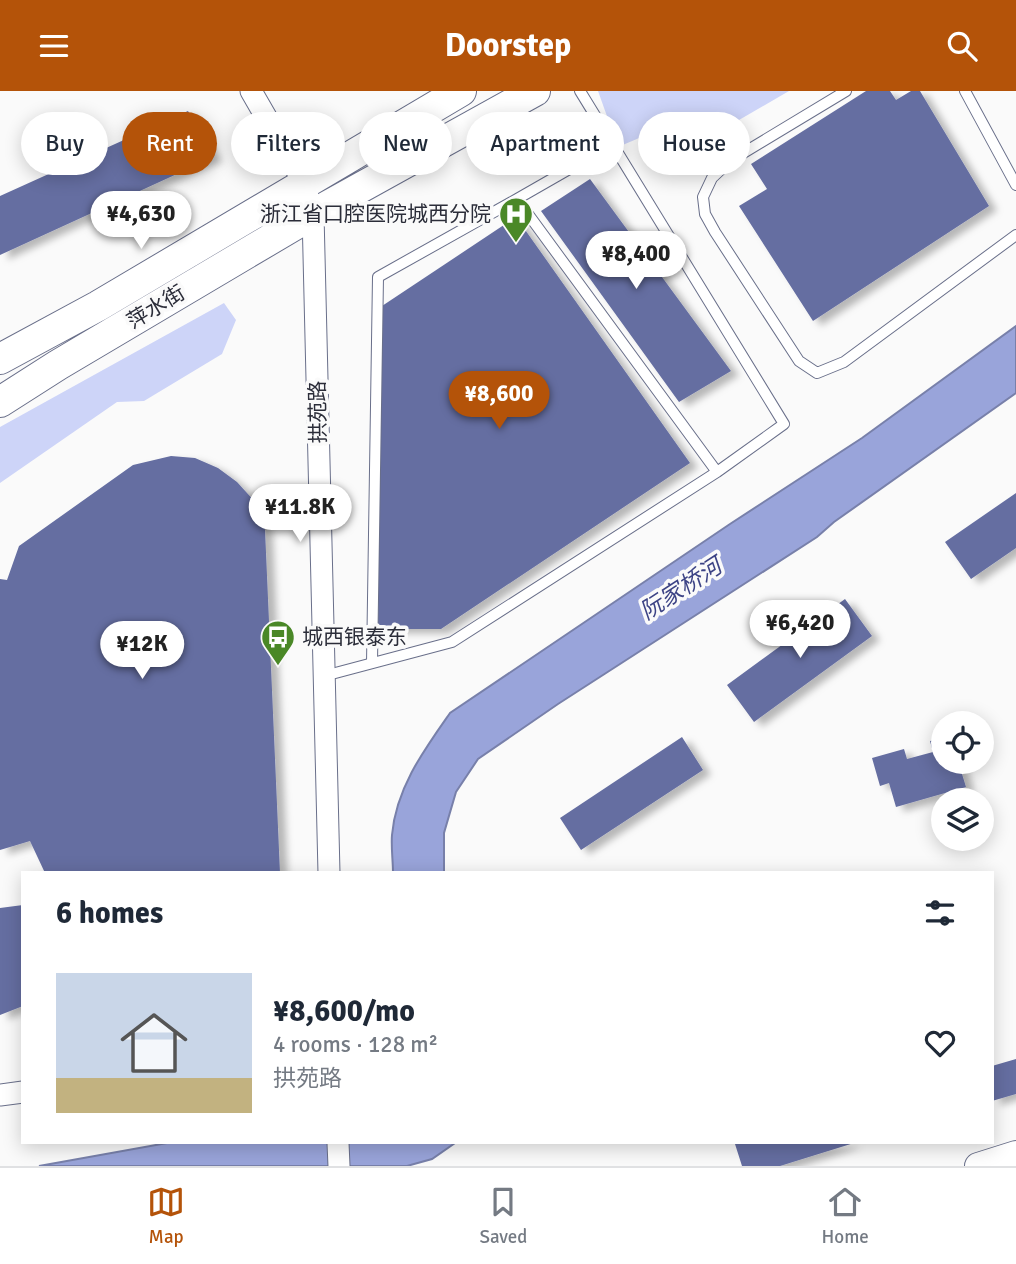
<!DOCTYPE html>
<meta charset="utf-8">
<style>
body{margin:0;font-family:Signika,"Noto Sans SC",sans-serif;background:#f6f6f7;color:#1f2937;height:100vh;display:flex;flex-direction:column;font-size:26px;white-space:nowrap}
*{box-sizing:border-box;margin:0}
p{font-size:23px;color:#747a83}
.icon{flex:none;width:38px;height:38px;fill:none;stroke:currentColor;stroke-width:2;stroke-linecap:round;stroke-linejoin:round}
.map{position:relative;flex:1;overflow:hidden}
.sheet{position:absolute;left:21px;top:780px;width:973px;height:273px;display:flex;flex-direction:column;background:#fff;border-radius:0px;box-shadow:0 4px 18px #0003}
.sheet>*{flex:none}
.guide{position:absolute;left:21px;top:21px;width:975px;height:63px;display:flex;gap:14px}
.controls{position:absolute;left:931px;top:620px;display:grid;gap:14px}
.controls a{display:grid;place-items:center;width:63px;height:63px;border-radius:50%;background:#fff;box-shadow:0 4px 18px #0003;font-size:35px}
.price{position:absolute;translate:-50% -60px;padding:0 16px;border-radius:24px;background:#fff;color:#222;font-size:23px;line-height:46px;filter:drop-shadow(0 2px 4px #0008)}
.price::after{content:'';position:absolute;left:50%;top:42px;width:21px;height:16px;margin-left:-10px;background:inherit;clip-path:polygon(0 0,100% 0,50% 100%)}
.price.current{background:#b45309;color:#fff}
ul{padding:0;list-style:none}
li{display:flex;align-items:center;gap:21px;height:175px;padding:0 35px}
li span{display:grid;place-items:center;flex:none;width:196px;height:140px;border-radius:0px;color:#555}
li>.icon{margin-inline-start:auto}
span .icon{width:84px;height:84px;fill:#fffc;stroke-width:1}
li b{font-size:30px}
h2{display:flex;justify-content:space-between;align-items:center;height:84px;padding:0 35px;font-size:30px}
.tag{padding:0 24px;border-radius:32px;background:#fff;box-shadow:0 4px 18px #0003;font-size:24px;line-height:63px}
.tag.current{background:#b45309;color:#fff}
header{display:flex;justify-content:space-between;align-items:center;height:91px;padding:0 35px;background:#b45309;color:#fff;font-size:32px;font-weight:800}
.menu{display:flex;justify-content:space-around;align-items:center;height:98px;border-top:2px solid #e0e1e3;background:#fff;font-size:19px;color:#747a83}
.menu a{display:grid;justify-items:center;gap:4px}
.menu .current{color:#b45309}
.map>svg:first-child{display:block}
</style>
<header><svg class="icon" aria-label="menu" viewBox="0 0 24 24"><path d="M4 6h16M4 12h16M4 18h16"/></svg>Doorstep<svg class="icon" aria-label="search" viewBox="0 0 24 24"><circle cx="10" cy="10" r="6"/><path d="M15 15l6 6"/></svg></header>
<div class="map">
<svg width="1016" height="1075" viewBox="0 0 1016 1075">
<defs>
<filter id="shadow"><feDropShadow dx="8" dy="4.5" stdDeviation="3.5" flood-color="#0004"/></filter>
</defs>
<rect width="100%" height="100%" fill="#fafafa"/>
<path fill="#cdd4f8" d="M 598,0 L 789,0 L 682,62 L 665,36 L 618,56 Z
M 224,212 L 236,229 L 222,263 L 144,310 L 117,311 L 0,392 L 0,336 Z"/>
<path fill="#99a4da" stroke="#7880aa" stroke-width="2" d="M 1016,235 L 1016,302 L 834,431 L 817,446 L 558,613 L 478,668 L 456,701 L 444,742 L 444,782 L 393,782 C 393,770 391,756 392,744 C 396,697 424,659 450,622 L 730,433 L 862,347 Z
M 167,1052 L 455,1052 L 432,1068 L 407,1075 L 39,1075 Z"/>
<path fill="#656ea1" filter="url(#shadow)" d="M 866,0 L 890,0 L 896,9 L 911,0 L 920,0 L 989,115 L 813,230 L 739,115 L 767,98 L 751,73 Z
M 188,20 L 214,66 L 0,164 L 0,105 Z
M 590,88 L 731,280 L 679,311 L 541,120 Z
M 516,126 L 690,372 L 441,538 L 378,538 L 382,215 Z
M 171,365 L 195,367 L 218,377 L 237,391 L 257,413 L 265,439 L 280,782 L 45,782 L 30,750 L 0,759 L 0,488 L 7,489 L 19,455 L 133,374 Z
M 1016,402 L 1016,457 L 971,488 L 945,451 Z
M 845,508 L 872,545 L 754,631 L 727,594 Z
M 682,646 L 703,679 L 581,759 L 560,727 Z
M 943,647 L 943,670 L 958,670 L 966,696 L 896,716 L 889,692 L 880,695 L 872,667 L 904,658 L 907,668 L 933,661 L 930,650 Z
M 23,814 L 23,915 L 0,924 L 0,817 Z
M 1016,968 L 1016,1003 L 992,1010 L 992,975 Z
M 741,1052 L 854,1052 L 780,1075 L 742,1075 L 735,1053 Z"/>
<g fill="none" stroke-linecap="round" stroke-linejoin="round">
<g stroke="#696f8a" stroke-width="12">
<path id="service" d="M 580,0 L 784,333 L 717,381
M 846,0 L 730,70 L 712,87 L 703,106 L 705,123 L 715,141 L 799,270 L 817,282 L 844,271 L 1016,144
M 965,0 L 1016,94
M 517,108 L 613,53
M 324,585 L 452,551 L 717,381 L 517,108 L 378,186 L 372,572"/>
</g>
<g stroke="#696f8a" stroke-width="23">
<path id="minor" d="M 251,0 L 304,92 L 313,123 L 329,782
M 0,1004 L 23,1001
M 338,1052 L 339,1075"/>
</g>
<g stroke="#696f8a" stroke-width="28">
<path id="tertiary" d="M 978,1075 L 1016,1063"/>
</g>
<g stroke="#696f8a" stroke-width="32">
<path id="secondary" d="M 0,268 L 98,215 L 461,0
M 0,311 L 58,274 L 313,123 L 535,0"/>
</g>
<use href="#service" stroke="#fff" stroke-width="10"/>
<use href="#minor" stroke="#fff" stroke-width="21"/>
<use href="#tertiary" stroke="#fff" stroke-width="26"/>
<use href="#secondary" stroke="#fff" stroke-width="30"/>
</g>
<defs>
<g id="hospital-pin" transform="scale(1.75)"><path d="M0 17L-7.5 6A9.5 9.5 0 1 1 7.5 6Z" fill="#4a8827" stroke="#fafafa"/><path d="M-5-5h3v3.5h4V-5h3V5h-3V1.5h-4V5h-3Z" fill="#fff"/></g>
<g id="bus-pin" transform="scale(1.75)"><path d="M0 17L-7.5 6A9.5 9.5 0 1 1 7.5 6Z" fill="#4a8827" stroke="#fafafa"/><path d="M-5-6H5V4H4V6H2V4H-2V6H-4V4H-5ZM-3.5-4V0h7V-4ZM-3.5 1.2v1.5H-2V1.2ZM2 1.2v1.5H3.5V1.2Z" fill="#fff"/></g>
</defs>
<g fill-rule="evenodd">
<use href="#hospital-pin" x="516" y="123"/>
<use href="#bus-pin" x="278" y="546"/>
</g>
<g text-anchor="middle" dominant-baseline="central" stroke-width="7" stroke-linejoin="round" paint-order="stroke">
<g font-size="21" fill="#2b2d39" stroke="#fafafa" text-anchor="end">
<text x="491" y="123">浙江省口腔医院城西分院</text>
<text x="302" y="546" text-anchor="start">城西银泰东</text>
</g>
<g font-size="21" fill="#2b2d39" stroke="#fafafa">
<text transform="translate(156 216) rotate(-31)">萍水街</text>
<text transform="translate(318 321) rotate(-91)">拱苑路</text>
</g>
<g font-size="23" font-style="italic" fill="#3c4385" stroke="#fafafa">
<text transform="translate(681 498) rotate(-33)">阮家桥河</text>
</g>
</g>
</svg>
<div class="controls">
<a><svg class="icon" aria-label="locate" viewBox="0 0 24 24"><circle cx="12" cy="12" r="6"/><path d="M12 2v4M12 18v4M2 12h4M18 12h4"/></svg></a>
<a><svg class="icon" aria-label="layers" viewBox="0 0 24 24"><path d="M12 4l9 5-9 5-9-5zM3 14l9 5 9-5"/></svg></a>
</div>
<b class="price" style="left:141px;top:160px">¥4,630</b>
<b class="price" style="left:636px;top:200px">¥8,400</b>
<b class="price current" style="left:499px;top:340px">¥8,600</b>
<b class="price" style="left:300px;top:453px">¥11.8K</b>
<b class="price" style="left:800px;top:569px">¥6,420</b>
<b class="price" style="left:142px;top:590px">¥12K</b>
<div class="guide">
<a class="tag">Buy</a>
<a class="tag current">Rent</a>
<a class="tag">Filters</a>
<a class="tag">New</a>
<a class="tag">Apartment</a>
<a class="tag">House</a>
</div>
<section class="sheet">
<h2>6 homes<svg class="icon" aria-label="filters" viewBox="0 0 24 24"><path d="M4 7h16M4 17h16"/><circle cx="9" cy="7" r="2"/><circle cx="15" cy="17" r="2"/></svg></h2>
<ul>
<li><span style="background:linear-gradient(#c9d6e8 75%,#c2b280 0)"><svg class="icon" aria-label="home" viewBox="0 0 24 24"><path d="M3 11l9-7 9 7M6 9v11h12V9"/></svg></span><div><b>¥8,600/mo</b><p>4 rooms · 128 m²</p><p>拱苑路</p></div><svg class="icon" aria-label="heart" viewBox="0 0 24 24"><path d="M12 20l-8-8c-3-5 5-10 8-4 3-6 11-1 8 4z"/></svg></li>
</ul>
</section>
</div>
<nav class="menu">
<a class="current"><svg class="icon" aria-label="map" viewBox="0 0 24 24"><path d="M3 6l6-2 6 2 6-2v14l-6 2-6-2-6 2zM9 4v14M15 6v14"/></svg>Map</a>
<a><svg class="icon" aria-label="saved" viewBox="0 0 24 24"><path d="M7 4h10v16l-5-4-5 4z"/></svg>Saved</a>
<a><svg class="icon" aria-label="home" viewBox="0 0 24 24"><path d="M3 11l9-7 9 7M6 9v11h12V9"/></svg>Home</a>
</nav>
